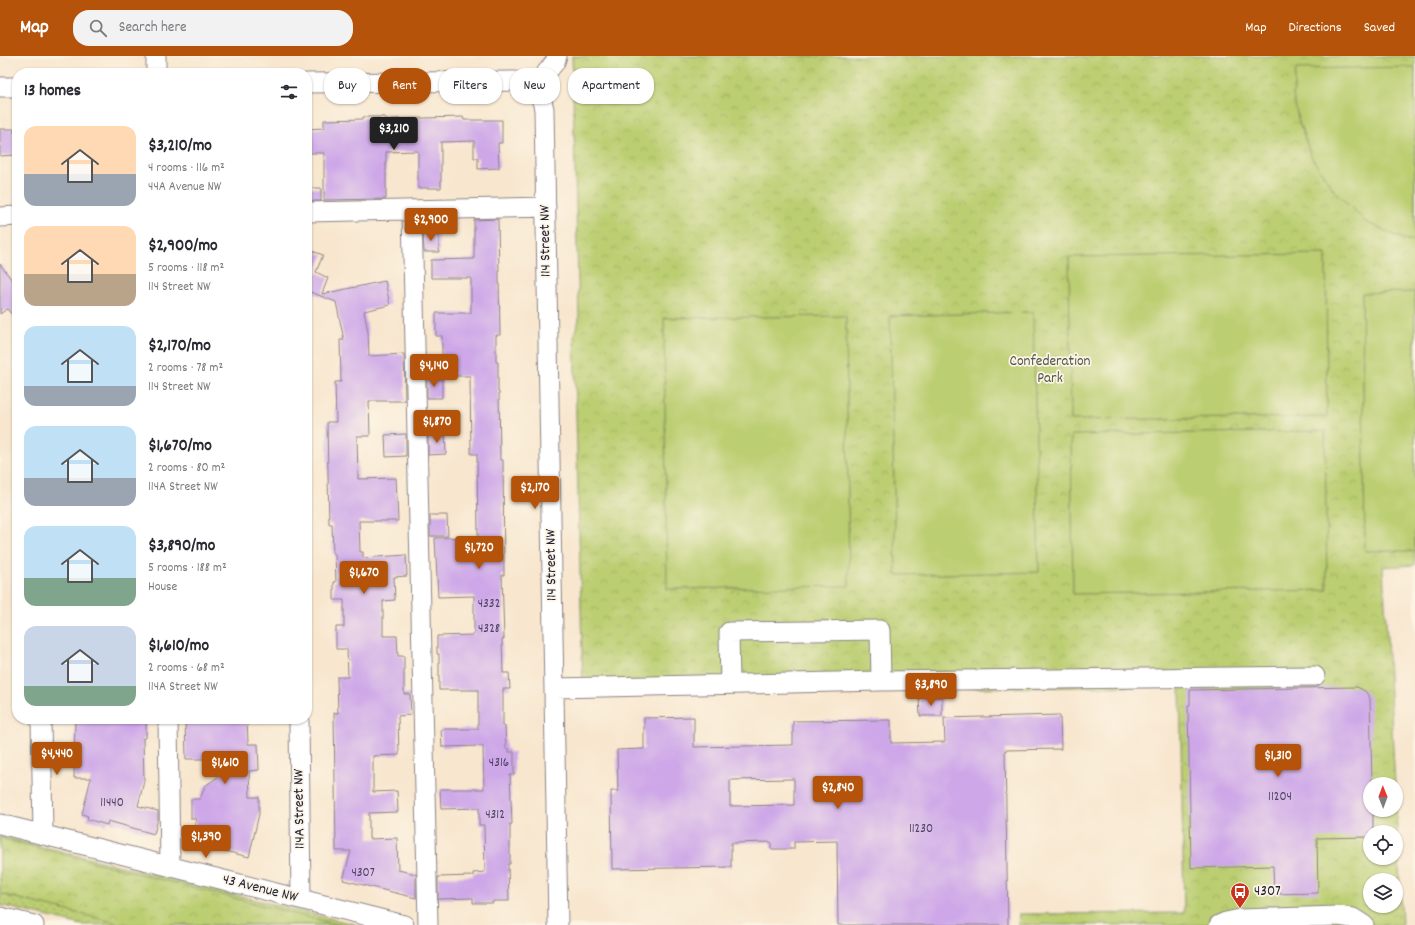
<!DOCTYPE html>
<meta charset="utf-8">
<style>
body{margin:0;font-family:Dekko,sans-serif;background:#f2f2f3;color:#2b2b33;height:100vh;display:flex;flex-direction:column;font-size:15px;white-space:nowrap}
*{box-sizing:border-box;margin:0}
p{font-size:13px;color:#7c7c81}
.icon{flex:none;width:22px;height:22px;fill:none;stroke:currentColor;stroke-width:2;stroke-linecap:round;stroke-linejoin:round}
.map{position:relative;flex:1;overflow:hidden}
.drawer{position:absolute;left:12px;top:12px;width:300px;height:656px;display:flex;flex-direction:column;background:#fff;border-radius:16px;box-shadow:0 1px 3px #0004}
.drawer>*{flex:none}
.banner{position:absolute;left:324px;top:12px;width:380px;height:36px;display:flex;gap:8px}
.needle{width:26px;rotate:359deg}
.controls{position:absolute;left:1363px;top:721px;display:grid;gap:8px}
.controls a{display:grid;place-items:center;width:40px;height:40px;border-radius:50%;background:#fff;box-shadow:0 1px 3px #0004;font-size:20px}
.price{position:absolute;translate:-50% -34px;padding:0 9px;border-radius:4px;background:#b45309;color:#fff;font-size:13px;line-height:26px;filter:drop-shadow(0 1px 2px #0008)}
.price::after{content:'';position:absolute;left:50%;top:24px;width:12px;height:9px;margin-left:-6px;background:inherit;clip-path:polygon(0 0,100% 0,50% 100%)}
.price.current{background:#222;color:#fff}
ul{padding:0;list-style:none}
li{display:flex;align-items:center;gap:12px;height:100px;padding:0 12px}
li span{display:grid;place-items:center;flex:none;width:112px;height:80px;border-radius:12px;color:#555}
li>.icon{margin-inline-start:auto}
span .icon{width:48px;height:48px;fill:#fffc;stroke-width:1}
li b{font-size:17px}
h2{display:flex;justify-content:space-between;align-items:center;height:48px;padding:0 12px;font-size:17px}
.pill{padding:0 14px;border-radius:16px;background:#fff;box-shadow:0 1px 3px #0004;font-size:14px;line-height:36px}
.pill.current{background:#b45309;color:#fff}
header{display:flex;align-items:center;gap:24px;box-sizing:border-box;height:56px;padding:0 20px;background:#b45309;color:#fff}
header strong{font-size:19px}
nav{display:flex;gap:22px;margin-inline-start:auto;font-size:14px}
.search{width:280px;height:36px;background:#f2f2f3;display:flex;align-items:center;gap:10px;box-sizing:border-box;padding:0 14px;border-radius:16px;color:#7c7c81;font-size:15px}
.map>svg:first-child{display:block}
</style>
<header>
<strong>Map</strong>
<div class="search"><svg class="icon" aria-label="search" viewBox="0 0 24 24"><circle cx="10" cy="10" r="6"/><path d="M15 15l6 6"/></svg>Search here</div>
<nav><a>Map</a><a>Directions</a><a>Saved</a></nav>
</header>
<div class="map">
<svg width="1415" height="869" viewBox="0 0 1415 869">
<defs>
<pattern id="grass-dots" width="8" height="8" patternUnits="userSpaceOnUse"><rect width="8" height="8" fill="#bbce71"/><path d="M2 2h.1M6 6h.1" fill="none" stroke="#a0b163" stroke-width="1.8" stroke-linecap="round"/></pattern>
<pattern id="park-crowns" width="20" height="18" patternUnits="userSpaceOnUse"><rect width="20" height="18" fill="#bbce71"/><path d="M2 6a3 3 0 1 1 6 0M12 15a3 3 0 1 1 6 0" fill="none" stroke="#a0b163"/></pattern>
</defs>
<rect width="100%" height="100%" fill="#fcf5e5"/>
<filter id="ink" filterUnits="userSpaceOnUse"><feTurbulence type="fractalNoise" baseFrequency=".025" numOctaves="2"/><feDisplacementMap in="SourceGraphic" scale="8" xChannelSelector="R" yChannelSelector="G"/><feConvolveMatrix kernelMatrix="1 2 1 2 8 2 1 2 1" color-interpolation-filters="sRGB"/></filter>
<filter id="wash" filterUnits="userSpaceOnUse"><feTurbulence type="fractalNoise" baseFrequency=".012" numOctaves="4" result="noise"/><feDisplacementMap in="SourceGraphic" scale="16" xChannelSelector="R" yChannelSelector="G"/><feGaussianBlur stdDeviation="0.9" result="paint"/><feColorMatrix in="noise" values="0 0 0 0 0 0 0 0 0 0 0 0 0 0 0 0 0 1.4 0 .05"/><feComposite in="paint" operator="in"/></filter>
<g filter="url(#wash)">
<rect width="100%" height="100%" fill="#f8e6ce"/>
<path fill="url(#grass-dots)" stroke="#6e7856" d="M 0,780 L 357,869 L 82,869 L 0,849 Z"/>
<path fill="url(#park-crowns)" stroke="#6e7856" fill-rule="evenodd" d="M 572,0 L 1415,0 L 1415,509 L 1383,511 L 1395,728 L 1370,728 L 1370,754 L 1396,754 L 1402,869 L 1018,869 L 1019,858 L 1184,857 L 1180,630 L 583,636 L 574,278 L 579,264 ZM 1370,776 L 1396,776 L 1396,802 L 1370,802 ZM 1370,824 L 1396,824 L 1396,850 L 1370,850 Z
M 0,782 L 339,869 L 125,869 L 0,838 Z"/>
<path fill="#bbce71" stroke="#6e7856" d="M 1415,11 L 1415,185 L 1403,183 L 1366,166 L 1333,133 L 1312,102 L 1299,66 L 1293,40 L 1296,13 Z
M 1326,198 L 1327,361 L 1071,364 L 1069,201 Z
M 1415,236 L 1415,495 L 1365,495 L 1362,237 Z
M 1033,256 L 1039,516 L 896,519 L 890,260 Z
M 846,260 L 849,530 L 667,533 L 664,262 Z
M 1325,375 L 1327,534 L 1073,538 L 1071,379 Z"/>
<g id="blocks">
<path fill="#cda7e8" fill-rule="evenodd" d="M 363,61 L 385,61 L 385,63 L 463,61 L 464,64 L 502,64 L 502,87 L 498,87 L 499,112 L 478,113 L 478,102 L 474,102 L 474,85 L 441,86 L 441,132 L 418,132 L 418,95 L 386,96 L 386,143 L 324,144 L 324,97 L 307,97 L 307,73 L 324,72 L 324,64 L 363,63 Z
M 0,73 L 14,73 L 14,77 L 17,76 L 17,99 L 0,100 Z
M 307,132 L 321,132 L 321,145 L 307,145 Z
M 498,163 L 500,279 L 496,279 L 496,306 L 498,306 L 498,336 L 499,336 L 500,404 L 503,404 L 504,519 L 502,519 L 504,583 L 502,583 L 503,617 L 509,617 L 510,633 L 503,633 L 503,670 L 505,670 L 506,693 L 509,693 L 509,696 L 514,696 L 514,719 L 510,719 L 512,768 L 510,768 L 510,808 L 508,808 L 509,845 L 493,845 L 493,847 L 473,847 L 473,842 L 438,843 L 438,821 L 473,820 L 473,817 L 485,816 L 484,769 L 479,769 L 479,752 L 441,753 L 440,733 L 484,733 L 483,690 L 442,691 L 441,673 L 478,673 L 478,634 L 439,634 L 439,598 L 437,598 L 437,580 L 474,579 L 474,540 L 438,541 L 435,482 L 478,481 L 477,398 L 471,398 L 470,320 L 442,320 L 442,280 L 436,280 L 436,257 L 471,257 L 471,222 L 431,222 L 431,204 L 474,203 L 474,164 Z
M 423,176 L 439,176 L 439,196 L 424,196 Z
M 307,193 L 323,199 L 316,216 L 328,222 L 322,238 L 385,225 L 390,249 L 364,255 L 368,276 L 369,300 L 404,298 L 405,345 L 369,345 L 370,380 L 357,380 L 358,423 L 396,422 L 398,465 L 359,465 L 360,496 L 363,496 L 363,502 L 406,499 L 407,520 L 394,521 L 395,544 L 383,545 L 383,580 L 397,580 L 398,600 L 404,600 L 404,638 L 410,638 L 411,659 L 398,660 L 399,699 L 373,700 L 373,736 L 397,735 L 398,756 L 369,757 L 369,783 L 397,782 L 398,814 L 416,818 L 416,842 L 343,824 L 351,795 L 336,795 L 334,657 L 338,657 L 337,621 L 348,621 L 347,593 L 336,593 L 336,571 L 344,571 L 344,544 L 334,544 L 334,526 L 336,526 L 335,498 L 333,498 L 332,468 L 329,468 L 327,366 L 336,366 L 335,326 L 341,326 L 340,284 L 344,284 L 336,246 L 308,235 L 307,236 Z
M 0,208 L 17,231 L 17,264 L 7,253 L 0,258 Z
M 427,323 L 442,323 L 442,342 L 427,342 Z
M 445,377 L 446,398 L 428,399 L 428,378 Z
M 406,378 L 406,400 L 386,401 L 385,379 Z
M 430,459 L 447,459 L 448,480 L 430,480 Z
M 1357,631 L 1365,635 L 1370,642 L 1372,728 L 1370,728 L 1370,754 L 1373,754 L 1373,776 L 1370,776 L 1370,781 L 1317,782 L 1318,837 L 1274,838 L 1273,810 L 1191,812 L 1188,649 L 1190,649 L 1190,634 Z
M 942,641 L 942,660 L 920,660 L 919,642 Z
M 1060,659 L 1061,693 L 1005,694 L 1008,869 L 838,869 L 837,785 L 794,786 L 794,793 L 771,793 L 771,786 L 731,787 L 731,811 L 612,813 L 611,735 L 618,735 L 617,694 L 644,693 L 644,662 L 694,661 L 694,691 L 793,689 L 793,665 L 891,664 L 891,687 L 945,686 L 944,662 ZM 794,723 L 794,749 L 730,750 L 730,724 Z
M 75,663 L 146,663 L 146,682 L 143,682 L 144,725 L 138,750 L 158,755 L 158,762 L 154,778 L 108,765 L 107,769 L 87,763 L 88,760 L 82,758 L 91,722 L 74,722 Z
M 185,663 L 247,663 L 248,688 L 258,688 L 259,714 L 249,715 L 250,741 L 259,741 L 259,758 L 249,801 L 213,792 L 213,791 L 191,784 L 196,763 L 191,763 L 191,743 L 200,743 L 205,730 L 243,703 L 186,703 Z"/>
</g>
</g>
<g filter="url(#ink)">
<use href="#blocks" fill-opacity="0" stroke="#8d8484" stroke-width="1"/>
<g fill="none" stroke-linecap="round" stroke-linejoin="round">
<g stroke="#8d8484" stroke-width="21">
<path id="minor" d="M 156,0 L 156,17
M 307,27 L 515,25 C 534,28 540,34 544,53 L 558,869
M 0,31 L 17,31
M 534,32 L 555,6 L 557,0
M 412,155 L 428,869
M 307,156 L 546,151
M 0,161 L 17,160
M 730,628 L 729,576 L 880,574 L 881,625
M 554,632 L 881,625 L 1315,620
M 41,663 L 43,778
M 168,663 L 170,810
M 299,663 L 301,843
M 0,768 L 404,869
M 0,861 L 34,869
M 1219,869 L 1226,866 L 1240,863 L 1338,860 L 1353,862 L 1364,869"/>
</g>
<use href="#minor" stroke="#fff" stroke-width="19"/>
</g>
</g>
<defs>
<g id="bus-pin" transform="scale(1)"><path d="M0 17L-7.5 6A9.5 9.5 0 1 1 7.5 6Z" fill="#c8321e" stroke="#fcf5e5"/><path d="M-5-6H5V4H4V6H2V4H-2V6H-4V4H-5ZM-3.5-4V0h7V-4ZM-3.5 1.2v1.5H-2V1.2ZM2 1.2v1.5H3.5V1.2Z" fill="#fff"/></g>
</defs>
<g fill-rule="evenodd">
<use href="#bus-pin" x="1240" y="836"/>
</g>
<g text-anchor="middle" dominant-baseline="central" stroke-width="3.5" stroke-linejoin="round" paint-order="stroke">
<g font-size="13" fill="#4d4366">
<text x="489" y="548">4332</text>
<text x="489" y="573">4328</text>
<text x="499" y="707">4316</text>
<text x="1280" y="741">11204</text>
<text x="112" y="747">11440</text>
<text x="495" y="759">4312</text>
<text x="921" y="773">11230</text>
<text x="363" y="817">4307</text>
</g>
<g font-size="15" fill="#22223b" stroke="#fcf5e5">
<text transform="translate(546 185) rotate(-91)">114 Street NW</text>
<text transform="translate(552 509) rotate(-91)">114 Street NW</text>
<text transform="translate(300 753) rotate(-91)">114A Street NW</text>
<text transform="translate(260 833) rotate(14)">43 Avenue NW</text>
</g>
<g font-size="15" fill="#50564b" stroke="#fcf5e5">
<text x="1050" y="306">Confederation<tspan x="1050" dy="17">Park</tspan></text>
</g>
<g font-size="15" fill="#22223b" stroke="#fcf5e5" text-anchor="start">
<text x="1254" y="836">4307</text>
</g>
</g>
</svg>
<div class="controls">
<a><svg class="needle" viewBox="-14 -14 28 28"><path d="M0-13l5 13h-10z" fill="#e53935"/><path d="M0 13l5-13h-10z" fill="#7c7c81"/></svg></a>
<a><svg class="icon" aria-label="locate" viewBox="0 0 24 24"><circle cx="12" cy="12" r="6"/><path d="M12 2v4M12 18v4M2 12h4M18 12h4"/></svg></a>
<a><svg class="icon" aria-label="layers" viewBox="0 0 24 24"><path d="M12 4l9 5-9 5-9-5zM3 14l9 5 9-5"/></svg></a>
</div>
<b class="price current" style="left:394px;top:95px">$3,210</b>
<b class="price" style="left:431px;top:186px">$2,900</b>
<b class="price" style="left:434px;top:332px">$4,140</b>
<b class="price" style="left:437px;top:388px">$1,870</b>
<b class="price" style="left:535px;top:454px">$2,170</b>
<b class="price" style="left:479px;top:514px">$1,720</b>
<b class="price" style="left:364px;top:539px">$1,670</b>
<b class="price" style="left:931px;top:651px">$3,890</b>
<b class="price" style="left:57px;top:720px">$4,440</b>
<b class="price" style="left:1278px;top:722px">$1,310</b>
<b class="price" style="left:225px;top:729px">$1,610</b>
<b class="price" style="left:838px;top:754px">$2,840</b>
<b class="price" style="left:206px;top:803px">$1,390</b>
<div class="banner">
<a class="pill">Buy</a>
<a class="pill current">Rent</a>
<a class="pill">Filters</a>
<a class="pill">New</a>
<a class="pill">Apartment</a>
</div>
<section class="drawer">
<h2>13 homes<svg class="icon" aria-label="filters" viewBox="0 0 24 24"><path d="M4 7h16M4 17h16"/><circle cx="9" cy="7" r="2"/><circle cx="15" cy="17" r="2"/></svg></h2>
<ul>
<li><span style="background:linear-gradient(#ffd9b3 60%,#9aa5b1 0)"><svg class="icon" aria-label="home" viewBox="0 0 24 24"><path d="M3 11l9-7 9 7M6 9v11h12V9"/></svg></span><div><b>$3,210/mo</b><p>4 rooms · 116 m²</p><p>44A Avenue NW</p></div></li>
<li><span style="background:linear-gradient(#ffd9b3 60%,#b9a48a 0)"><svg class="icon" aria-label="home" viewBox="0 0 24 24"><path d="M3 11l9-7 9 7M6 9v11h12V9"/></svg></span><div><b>$2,900/mo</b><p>5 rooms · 118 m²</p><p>114 Street NW</p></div></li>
<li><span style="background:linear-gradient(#bfe0f5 75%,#9aa5b1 0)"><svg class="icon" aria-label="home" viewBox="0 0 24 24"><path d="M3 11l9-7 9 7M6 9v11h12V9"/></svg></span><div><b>$2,170/mo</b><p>2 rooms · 78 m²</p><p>114 Street NW</p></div></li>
<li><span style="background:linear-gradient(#bfe0f5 65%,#9aa5b1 0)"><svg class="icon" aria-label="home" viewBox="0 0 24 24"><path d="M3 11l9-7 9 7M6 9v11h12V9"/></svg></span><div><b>$1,670/mo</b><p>2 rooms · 80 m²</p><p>114A Street NW</p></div></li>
<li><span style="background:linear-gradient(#bfe0f5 65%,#7fa58c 0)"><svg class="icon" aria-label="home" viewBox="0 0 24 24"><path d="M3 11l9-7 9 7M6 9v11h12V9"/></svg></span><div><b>$3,890/mo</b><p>5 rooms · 188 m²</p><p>House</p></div></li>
<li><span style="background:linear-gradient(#c9d6e8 75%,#7fa58c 0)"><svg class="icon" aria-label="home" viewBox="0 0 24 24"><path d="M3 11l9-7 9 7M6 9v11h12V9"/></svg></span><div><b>$1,610/mo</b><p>2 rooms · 68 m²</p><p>114A Street NW</p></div></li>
</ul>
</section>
</div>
